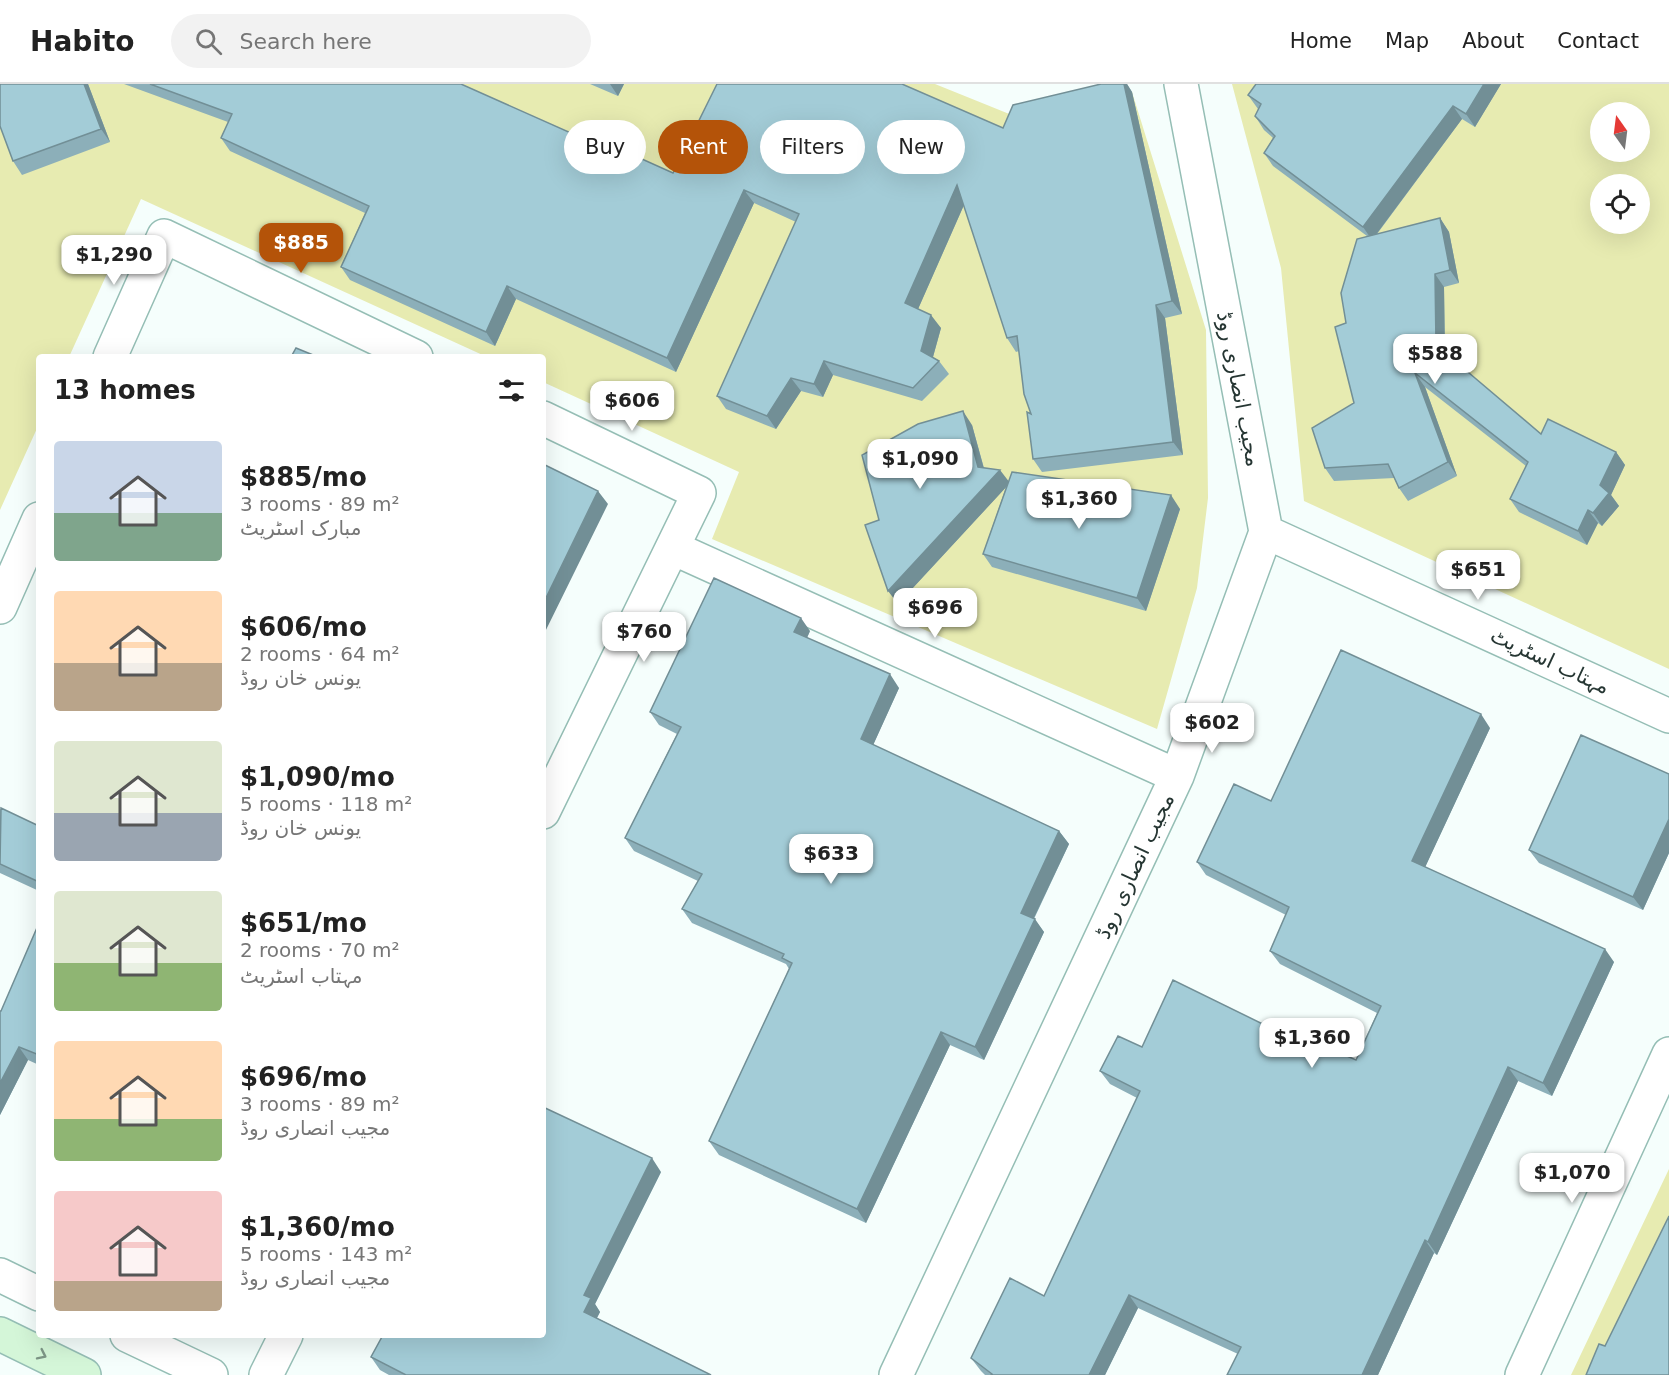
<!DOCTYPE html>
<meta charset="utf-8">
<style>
body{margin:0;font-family:"DejaVu Sans",Vazirmatn,sans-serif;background:#f2f2f2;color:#222;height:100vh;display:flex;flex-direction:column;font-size:22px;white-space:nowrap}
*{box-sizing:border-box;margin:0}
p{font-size:20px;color:#767676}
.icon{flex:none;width:33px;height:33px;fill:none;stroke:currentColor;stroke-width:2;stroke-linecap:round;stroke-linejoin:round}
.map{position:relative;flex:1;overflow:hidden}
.panel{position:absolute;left:36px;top:270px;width:510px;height:984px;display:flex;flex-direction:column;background:#fff;border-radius:6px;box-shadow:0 6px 24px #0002}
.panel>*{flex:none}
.guide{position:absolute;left:564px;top:36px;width:570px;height:54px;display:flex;gap:12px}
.needle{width:39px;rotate:346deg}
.buttons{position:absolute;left:1590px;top:18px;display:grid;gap:12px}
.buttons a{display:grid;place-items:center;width:60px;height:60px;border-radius:50%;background:#fff;box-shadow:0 6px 24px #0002;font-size:30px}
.price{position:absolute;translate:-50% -51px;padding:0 14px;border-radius:12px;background:#fff;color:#222;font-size:20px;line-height:39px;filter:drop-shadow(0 2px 3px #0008)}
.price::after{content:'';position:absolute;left:50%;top:36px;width:18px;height:14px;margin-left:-9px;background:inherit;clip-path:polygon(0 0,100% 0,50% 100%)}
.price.current{background:#b45309;color:#fff}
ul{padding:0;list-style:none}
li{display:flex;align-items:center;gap:18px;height:150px;padding:0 18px}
li span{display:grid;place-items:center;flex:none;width:168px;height:120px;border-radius:6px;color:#555}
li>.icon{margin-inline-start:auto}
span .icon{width:72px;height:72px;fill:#fffc;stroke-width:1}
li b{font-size:26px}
h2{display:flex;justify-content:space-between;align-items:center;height:72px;padding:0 18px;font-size:26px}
.pill{padding:0 21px;border-radius:27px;background:#fff;box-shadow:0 6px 24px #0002;font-size:21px;line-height:54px}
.pill.current{background:#b45309;color:#fff}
header{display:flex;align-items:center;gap:36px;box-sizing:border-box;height:84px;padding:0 30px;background:#fff;border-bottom:2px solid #e0e0e0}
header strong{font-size:28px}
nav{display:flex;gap:33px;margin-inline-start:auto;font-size:21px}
.search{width:420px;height:54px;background:#f2f2f2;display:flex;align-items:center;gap:15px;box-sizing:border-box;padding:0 21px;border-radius:33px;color:#767676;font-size:22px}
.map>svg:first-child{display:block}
</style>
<header>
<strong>Habito</strong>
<div class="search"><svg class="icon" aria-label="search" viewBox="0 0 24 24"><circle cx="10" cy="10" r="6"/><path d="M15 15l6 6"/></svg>Search here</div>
<nav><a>Home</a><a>Map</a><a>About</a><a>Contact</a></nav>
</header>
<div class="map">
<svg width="1669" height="1291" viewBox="0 0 1669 1291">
<rect width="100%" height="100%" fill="#f5fefc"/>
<path fill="#e7ebb1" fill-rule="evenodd" d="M 0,0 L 935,0 L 1022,35 L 1132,8 L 1206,246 L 1208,414 L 1197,504 L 1157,645 L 712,455 L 739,388 L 543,298 L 543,273 L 487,273 L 141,115 L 69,273 L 39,273 L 39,340 L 0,426 Z
M 1232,0 L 1669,0 L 1669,585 L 1304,417 L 1281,184 ZM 1600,28 L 1640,28 L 1640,68 L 1600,68 ZM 1600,100 L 1640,100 L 1640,140 L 1600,140 Z
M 1669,1085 L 1669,1291 L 1571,1291 Z"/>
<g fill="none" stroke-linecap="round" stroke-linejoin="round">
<g stroke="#95beb5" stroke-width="36">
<path id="minor" d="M 110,273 L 164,152 L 416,273
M 543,334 L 699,409 L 543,728
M 1266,448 L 1669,632
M 673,464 L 1177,692
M 0,523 L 39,435
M 0,1191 L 39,1210
M 127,1251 L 211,1291
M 266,1291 L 286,1251
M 896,1291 L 1177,692 L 1266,448 L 1181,0
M 1522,1291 L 1669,970"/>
</g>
<g stroke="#95beb5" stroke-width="36">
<path id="secondary" d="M 0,1250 L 84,1291"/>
</g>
<use href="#minor" stroke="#fff" stroke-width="33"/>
<use href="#secondary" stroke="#d4f6d8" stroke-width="33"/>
</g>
<path fill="#8cafb9" d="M 88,0 L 110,58 L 22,91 L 13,77 Z
M 124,0 L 461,0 L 591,58 L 673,89 L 1003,44 L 1101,0 L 1127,0 L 1132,8 L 1182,230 L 1165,234 L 1183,371 L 1042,388 L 1033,375 L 1031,330 L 1019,267 L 1016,268 L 1007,254 L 964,121 L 918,225 L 941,244 L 933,273 L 939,277 L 949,290 L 922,317 L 833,291 L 823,313 L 801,307 L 776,345 L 726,325 L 717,312 L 796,138 L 754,119 L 676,288 L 516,215 L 495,262 L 350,196 L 341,183 L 365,129 L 230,67 L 221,54 L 228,38 Z
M 590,0 L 624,0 L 618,12 Z
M 1256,0 L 1501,0 L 1475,43 L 1462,35 L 1377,150 L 1440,134 L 1449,148 L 1459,199 L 1444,203 L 1445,269 L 1541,350 L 1616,368 L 1625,381 L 1611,411 L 1619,422 L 1602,442 L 1598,439 L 1587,461 L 1519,428 L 1510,415 L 1526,382 L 1425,303 L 1457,392 L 1408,417 L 1399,404 L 1394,394 L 1334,397 L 1325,384 L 1354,319 L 1346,239 L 1367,152 L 1273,82 L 1264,69 L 1273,54 L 1264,46 L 1255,32 L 1258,25 L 1248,11 Z
M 972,341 L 984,384 L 1008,397 L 1180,425 L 1146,527 L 992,483 L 983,470 L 1006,403 L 898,520 L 879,436 Z
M 810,547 L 807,554 L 899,604 L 873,661 L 1059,747 L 1069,760 L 1034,835 L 1044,848 L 984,976 L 950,961 L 866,1139 L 719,1071 L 709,1057 L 789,885 L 786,880 L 692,839 L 682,825 L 698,797 L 634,767 L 625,754 L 677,650 L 659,641 L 650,628 Z
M 1490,644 L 1425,783 L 1614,878 L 1552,1012 L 1518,997 L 1437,1171 L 1434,1169 L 1378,1291 L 1227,1291 L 1238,1270 L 1138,1224 L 1105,1291 L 985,1291 L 981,1287 L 971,1274 L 1044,1212 L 1137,1014 L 1110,1000 L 1100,987 L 1142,963 L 1279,948 L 1356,976 L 1377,929 L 1280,880 L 1270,867 L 1286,831 L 1206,791 L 1197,778 L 1271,717 Z
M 1669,690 L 1669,769 L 1643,826 L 1539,779 L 1529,766 Z
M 0,725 L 39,742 L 39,807 L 0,789 Z
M 39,839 L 39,981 L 28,976 L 0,1031 L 0,927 L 1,927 Z
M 661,1088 L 595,1220 L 600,1228 L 597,1234 L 711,1291 L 389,1291 L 380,1286 L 371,1273 Z"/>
<path fill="#728f96" d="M 84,0 L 88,0 L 110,58 L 101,45 Z
M 610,0 L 624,0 L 618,12 Z
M 1124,0 L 1127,0 L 1132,8 L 1182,230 L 1172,217 Z
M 1484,0 L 1501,0 L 1475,43 L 1466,30 Z
M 1453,22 L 1462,35 L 1372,156 L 1363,143 Z
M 957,101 L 967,114 L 915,232 L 905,219 Z
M 744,106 L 754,119 L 676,288 L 667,274 Z
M 1440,134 L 1449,148 L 1459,199 L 1450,186 Z
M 1435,190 L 1444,203 L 1445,274 L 1436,261 Z
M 507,202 L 516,215 L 495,262 L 486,248 Z
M 1156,221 L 1165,234 L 1183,371 L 1173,358 Z
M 931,231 L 941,244 L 931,280 L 921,267 Z
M 824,277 L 833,291 L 823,313 L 814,300 Z
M 1415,289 L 1425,303 L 1457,392 L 1448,378 Z
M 791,294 L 801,307 L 776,345 L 767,332 Z
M 963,327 L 972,341 L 987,396 L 978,383 Z
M 1616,368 L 1625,381 L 1611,411 L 1619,422 L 1602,442 L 1593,429 L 1600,401 Z
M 1000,386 L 1010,399 L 898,520 L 888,507 Z
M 598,407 L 608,420 L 543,552 L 543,520 Z
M 1171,411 L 1180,425 L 1146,527 L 1137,514 Z
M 1588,426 L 1598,439 L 1587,461 L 1578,447 Z
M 801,534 L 810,547 L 803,562 L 794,548 Z
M 890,590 L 899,604 L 870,668 L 861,655 Z
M 1481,630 L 1490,644 L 1422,790 L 1412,777 Z
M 1669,735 L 1669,769 L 1643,826 L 1633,813 Z
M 1059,747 L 1069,760 L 1030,842 L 1021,829 Z
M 1035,835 L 1044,848 L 984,976 L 975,963 Z
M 1605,865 L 1614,878 L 1552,1012 L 1543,999 Z
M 941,948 L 950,961 L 866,1139 L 857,1125 Z
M 19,963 L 28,976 L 0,1031 L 0,999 Z
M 1508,983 L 1518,997 L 1437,1171 L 1428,1158 Z
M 652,1074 L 661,1088 L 595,1220 L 600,1228 L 593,1241 L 584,1228 L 584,1211 Z
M 1425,1156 L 1434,1169 L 1378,1291 L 1362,1291 Z
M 1129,1211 L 1138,1224 L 1105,1291 L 1089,1291 Z"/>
<path fill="#a3ccd7" stroke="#728f96" stroke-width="1.5" d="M 0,0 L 84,0 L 101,45 L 13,77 L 0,42 Z
M 150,0 L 461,0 L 591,58 L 593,53 L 673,89 L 717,0 L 902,0 L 1003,44 L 1013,21 L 1101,0 L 1124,0 L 1172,217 L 1156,221 L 1173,358 L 1033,375 L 1027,328 L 1031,330 L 1024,310 L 1017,252 L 1007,254 L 957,101 L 905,219 L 931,231 L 921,267 L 939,277 L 913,304 L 824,277 L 814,300 L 791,294 L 767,332 L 717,312 L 799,130 L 744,106 L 667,274 L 507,202 L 486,248 L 341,183 L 369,122 L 221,54 L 232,30 Z
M 1256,0 L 1484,0 L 1466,30 L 1453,22 L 1363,143 L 1264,69 L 1275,52 L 1255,32 L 1261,20 L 1248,11 Z
M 1440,134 L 1450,186 L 1435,190 L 1436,261 L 1541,350 L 1548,335 L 1616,368 L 1600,401 L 1609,409 L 1593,429 L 1588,426 L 1578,447 L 1510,415 L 1528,378 L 1415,289 L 1448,378 L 1399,404 L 1388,380 L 1325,384 L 1312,344 L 1354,319 L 1335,243 L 1346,239 L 1341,209 L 1357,155 Z
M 296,264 L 318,273 L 291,273 Z
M 963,327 L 978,383 L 1000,386 L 888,507 L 865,441 L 879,436 L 862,371 L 918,340 Z
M 543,380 L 598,407 L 543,520 Z
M 1012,388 L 1171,411 L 1137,514 L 983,470 Z
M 714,494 L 801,534 L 794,548 L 890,590 L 861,655 L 1059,747 L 1021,829 L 1035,835 L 975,963 L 941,948 L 857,1125 L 709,1057 L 792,879 L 782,874 L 784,870 L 682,825 L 702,790 L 625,754 L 681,643 L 650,628 Z
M 1341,566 L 1481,630 L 1412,777 L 1605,865 L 1543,999 L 1508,983 L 1428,1158 L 1425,1156 L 1362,1291 L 1227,1291 L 1241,1263 L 1129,1211 L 1089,1291 L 991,1291 L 992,1290 L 971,1274 L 1010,1194 L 1044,1212 L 1140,1007 L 1100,987 L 1118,952 L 1142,963 L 1173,896 L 1279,948 L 1281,943 L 1356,976 L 1381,922 L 1270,867 L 1289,823 L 1197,778 L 1234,700 L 1271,717 Z
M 1581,651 L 1669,690 L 1669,735 L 1633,813 L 1529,766 Z
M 1,724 L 39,742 L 39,798 L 0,780 Z
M 39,839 L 39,971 L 19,963 L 0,999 L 0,927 L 1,927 Z
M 543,1023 L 652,1074 L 584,1211 L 591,1214 L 584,1228 L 711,1291 L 406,1291 L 371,1273 L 383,1251 L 543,1251 Z
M 1669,1132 L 1669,1291 L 1586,1291 L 1599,1260 L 1605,1262 Z"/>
<defs><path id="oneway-chevron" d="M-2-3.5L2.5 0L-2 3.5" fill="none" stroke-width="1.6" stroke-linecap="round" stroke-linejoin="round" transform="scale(1.5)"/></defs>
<use stroke="#7d9686" href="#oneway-chevron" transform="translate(42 1271) rotate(26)"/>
<g text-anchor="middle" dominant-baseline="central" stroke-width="4.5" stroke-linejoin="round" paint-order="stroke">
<g font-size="21" fill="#263633" stroke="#fff">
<text transform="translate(1239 305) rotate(79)">مجیب انصاری روڈ</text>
<text transform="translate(1550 577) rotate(25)">مہتاب اسٹریٹ</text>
<text transform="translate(1135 782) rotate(-65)">مجیب انصاری روڈ</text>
</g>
</g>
</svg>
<div class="buttons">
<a><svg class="needle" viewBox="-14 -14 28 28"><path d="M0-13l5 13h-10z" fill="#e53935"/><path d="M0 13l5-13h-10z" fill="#767676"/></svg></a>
<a><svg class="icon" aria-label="locate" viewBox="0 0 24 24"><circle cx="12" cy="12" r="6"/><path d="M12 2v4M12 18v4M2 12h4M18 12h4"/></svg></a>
</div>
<b class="price current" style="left:301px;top:190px">$885</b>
<b class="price" style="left:114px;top:202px">$1,290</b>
<b class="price" style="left:1435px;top:301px">$588</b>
<b class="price" style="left:632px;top:348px">$606</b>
<b class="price" style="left:920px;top:406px">$1,090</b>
<b class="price" style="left:1079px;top:446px">$1,360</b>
<b class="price" style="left:1478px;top:517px">$651</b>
<b class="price" style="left:935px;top:555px">$696</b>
<b class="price" style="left:644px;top:579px">$760</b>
<b class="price" style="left:1212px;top:670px">$602</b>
<b class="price" style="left:831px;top:801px">$633</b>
<b class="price" style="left:1312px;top:985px">$1,360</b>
<b class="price" style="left:1572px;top:1120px">$1,070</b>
<div class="guide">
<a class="pill">Buy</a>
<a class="pill current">Rent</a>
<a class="pill">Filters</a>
<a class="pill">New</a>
</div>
<section class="panel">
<h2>13 homes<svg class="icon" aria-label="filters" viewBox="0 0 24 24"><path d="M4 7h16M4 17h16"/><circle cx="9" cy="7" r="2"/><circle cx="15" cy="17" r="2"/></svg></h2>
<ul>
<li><span style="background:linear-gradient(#c9d6e8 60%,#7fa58c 0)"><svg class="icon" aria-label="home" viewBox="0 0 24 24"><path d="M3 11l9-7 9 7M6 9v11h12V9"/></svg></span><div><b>$885/mo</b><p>3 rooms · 89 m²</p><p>مبارک اسٹریٹ</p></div></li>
<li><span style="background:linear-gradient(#ffd9b3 60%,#b9a48a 0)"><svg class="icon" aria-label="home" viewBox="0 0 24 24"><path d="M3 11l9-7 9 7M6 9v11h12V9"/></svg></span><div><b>$606/mo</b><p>2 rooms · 64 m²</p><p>یونس خان روڈ</p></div></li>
<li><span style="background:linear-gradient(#dfe7d0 60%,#9aa5b1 0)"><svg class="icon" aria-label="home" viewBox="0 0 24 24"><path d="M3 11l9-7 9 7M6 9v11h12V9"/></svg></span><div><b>$1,090/mo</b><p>5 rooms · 118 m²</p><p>یونس خان روڈ</p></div></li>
<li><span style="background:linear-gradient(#dfe7d0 60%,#8fb573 0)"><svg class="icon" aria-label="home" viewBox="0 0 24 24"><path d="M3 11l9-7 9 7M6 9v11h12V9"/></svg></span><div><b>$651/mo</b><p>2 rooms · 70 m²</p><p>مہتاب اسٹریٹ</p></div></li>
<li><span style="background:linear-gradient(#ffd9b3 65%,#8fb573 0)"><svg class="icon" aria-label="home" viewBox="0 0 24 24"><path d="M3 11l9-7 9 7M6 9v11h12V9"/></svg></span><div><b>$696/mo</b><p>3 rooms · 89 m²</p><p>مجیب انصاری روڈ</p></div></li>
<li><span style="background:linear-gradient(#f6c9c9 75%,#b9a48a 0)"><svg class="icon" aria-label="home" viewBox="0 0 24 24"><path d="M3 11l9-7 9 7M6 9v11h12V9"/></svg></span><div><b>$1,360/mo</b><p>5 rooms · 143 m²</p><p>مجیب انصاری روڈ</p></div></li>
</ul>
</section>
</div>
